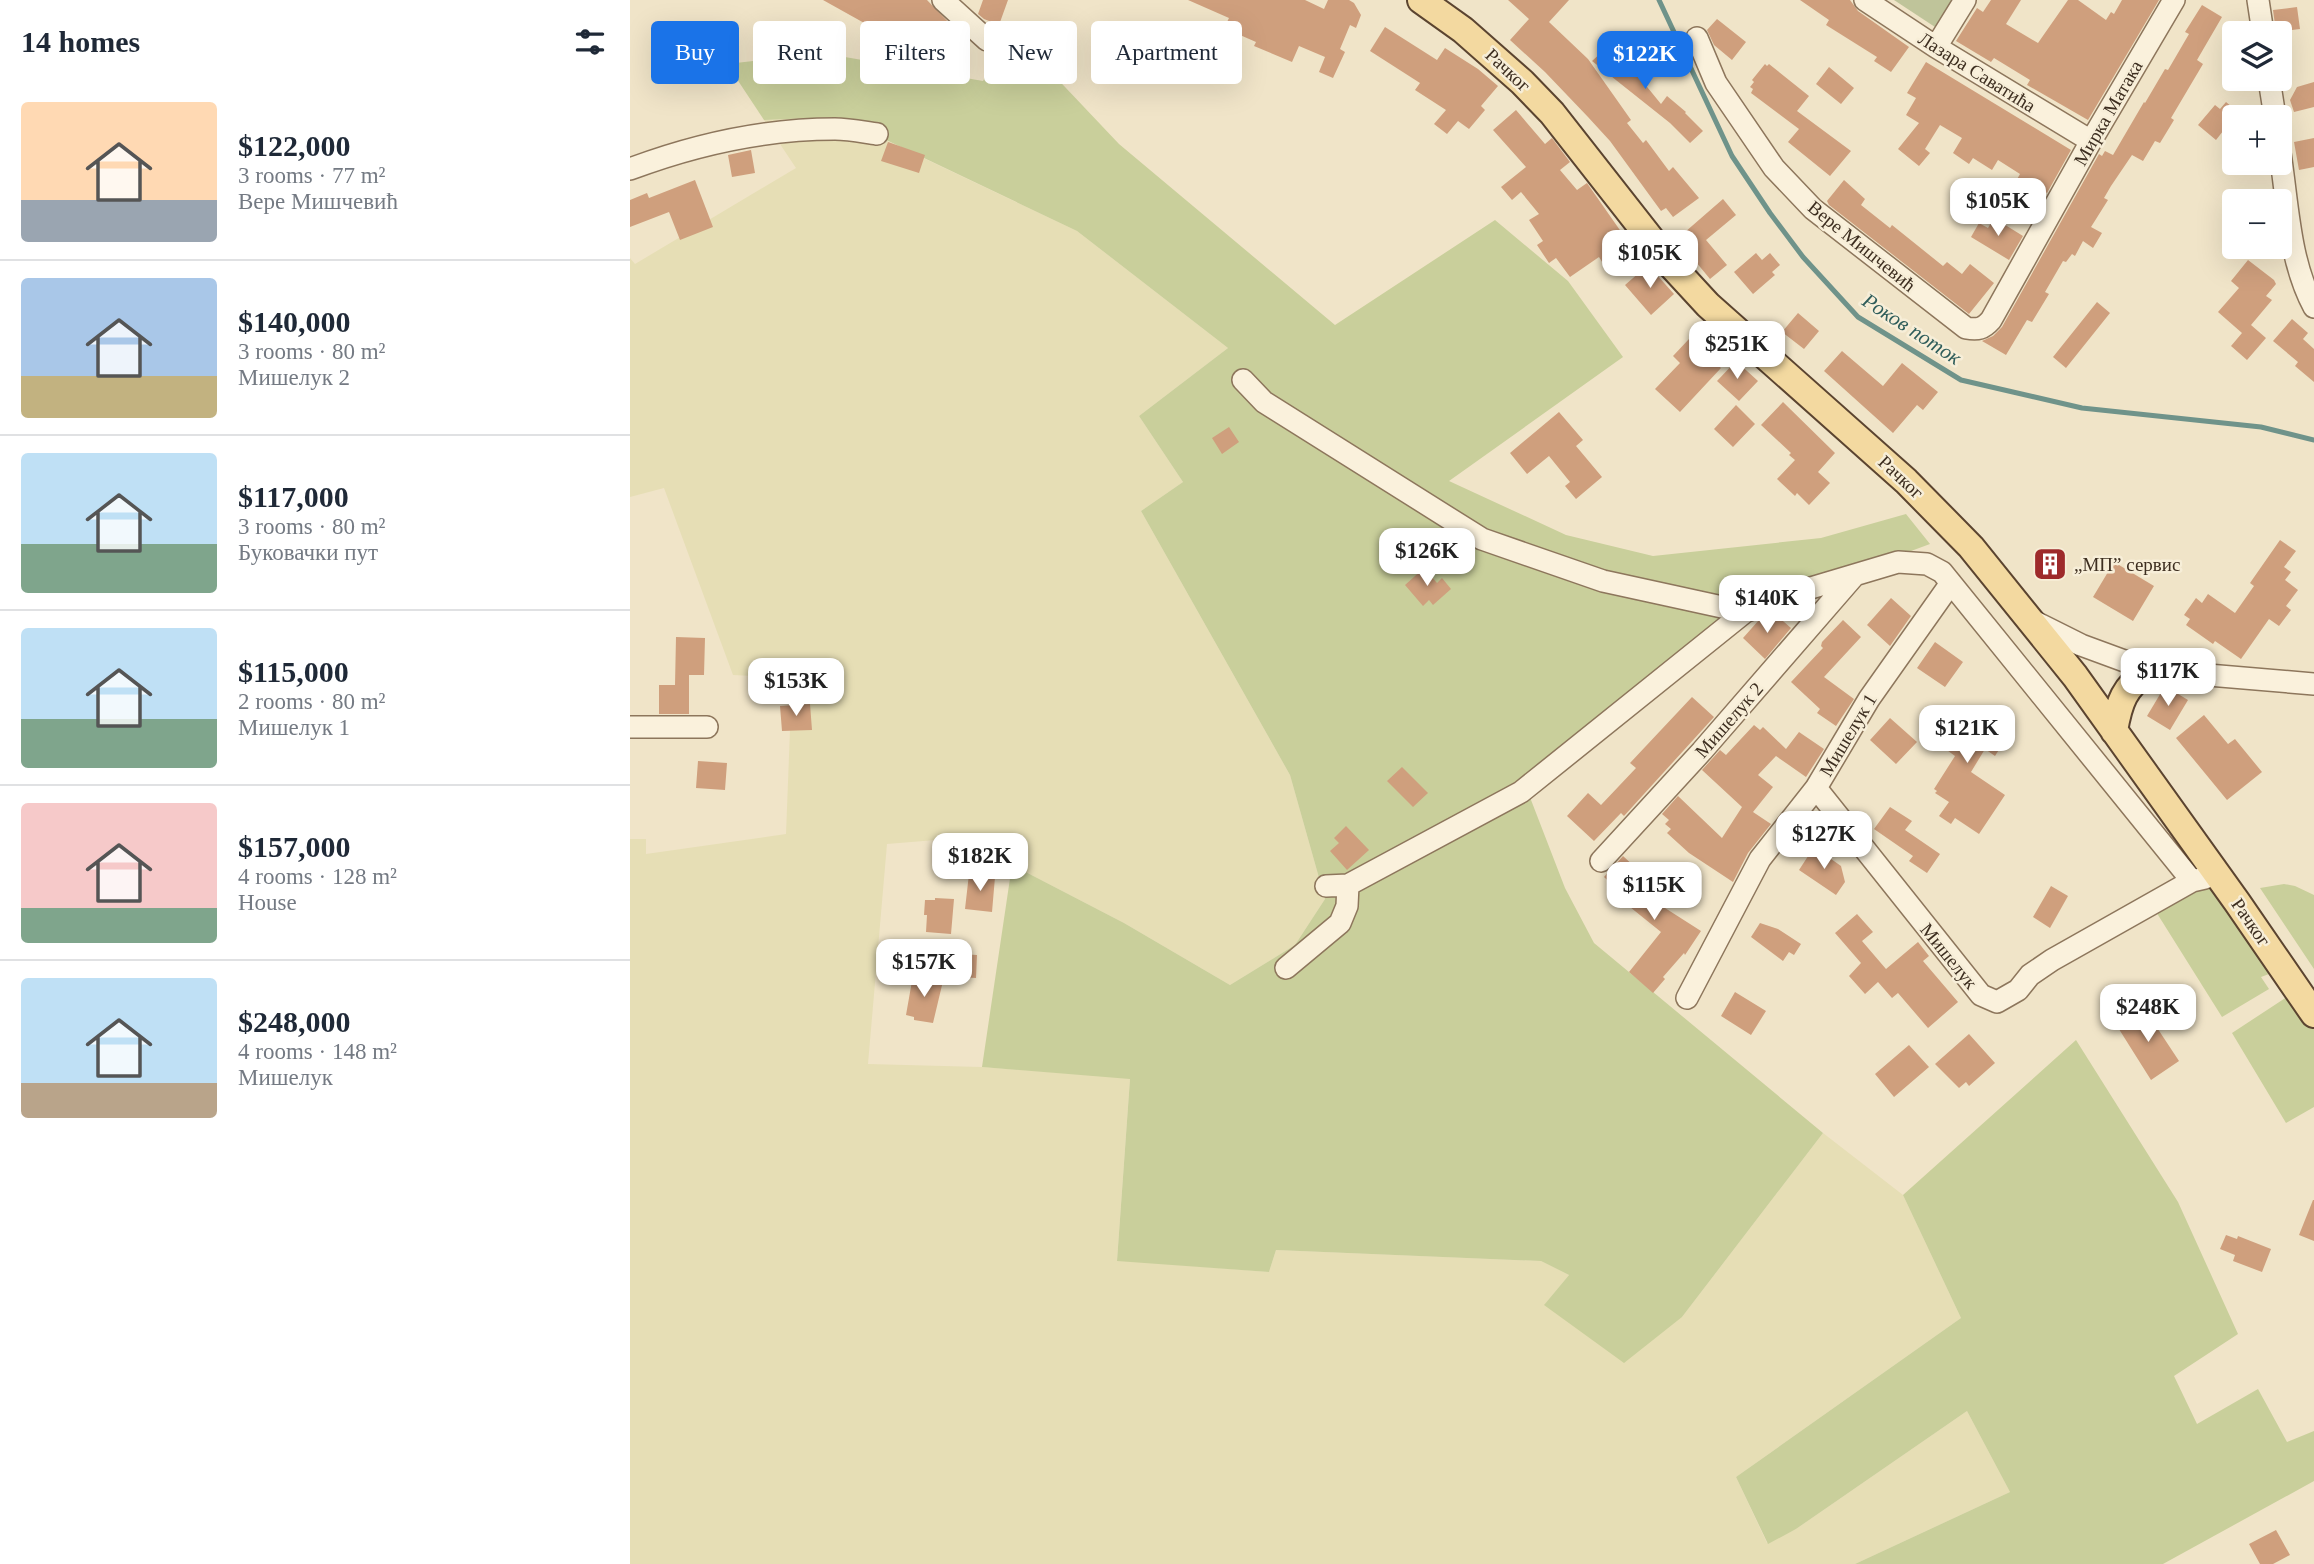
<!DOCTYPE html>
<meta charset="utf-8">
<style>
body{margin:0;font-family:Georgia,serif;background:#f6f6f7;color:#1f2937;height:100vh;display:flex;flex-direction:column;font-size:26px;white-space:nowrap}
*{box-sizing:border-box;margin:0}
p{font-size:23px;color:#747a83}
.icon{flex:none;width:38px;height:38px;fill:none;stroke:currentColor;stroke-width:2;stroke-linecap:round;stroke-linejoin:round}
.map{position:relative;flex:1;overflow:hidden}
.panel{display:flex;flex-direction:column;background:#fff;width:630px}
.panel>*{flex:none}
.hud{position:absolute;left:21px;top:21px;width:665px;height:63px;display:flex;gap:14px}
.fabs{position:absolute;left:1592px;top:21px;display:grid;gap:14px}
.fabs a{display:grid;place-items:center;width:70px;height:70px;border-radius:7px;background:#fff;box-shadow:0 7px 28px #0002;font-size:35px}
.price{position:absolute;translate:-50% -60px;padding:0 16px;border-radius:14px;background:#fff;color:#222;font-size:23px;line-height:46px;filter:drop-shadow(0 2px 4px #0008)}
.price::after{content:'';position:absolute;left:50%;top:42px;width:21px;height:16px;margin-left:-10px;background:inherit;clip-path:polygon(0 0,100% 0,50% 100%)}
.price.on{background:#1a73e8;color:#fff}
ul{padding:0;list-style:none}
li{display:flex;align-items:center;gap:21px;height:175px;padding:0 21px}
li+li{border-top:2px solid #e0e1e3}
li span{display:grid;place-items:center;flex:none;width:196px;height:140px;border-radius:7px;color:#555}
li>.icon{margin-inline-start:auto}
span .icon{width:84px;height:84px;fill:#fffc;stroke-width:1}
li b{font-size:30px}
h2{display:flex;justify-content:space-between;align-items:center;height:84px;padding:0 21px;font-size:30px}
.pill{padding:0 24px;border-radius:7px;background:#fff;box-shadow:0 7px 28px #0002;font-size:24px;line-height:63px}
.pill.on{background:#1a73e8;color:#fff}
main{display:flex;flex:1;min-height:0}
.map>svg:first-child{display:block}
</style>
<main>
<section class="panel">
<h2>14 homes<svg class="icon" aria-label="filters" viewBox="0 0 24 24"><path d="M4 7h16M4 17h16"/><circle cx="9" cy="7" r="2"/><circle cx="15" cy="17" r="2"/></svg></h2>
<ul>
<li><span style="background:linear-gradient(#ffd9b3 70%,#9aa5b1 0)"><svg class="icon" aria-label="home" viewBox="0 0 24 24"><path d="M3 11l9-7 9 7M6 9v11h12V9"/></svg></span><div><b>$122,000</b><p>3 rooms · 77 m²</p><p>Вере Мишчевић</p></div></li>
<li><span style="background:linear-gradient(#a9c7e8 70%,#c2b280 0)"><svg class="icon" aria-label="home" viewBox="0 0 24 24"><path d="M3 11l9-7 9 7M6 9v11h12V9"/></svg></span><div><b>$140,000</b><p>3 rooms · 80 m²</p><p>Мишелук 2</p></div></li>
<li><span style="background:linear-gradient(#bfe0f5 65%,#7fa58c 0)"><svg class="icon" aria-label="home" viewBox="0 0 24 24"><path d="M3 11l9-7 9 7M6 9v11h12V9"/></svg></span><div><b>$117,000</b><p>3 rooms · 80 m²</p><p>Буковачки пут</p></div></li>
<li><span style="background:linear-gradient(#bfe0f5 65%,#7fa58c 0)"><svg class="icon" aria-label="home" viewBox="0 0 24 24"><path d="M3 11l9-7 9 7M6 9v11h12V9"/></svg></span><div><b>$115,000</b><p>2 rooms · 80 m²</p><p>Мишелук 1</p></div></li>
<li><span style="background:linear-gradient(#f6c9c9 75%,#7fa58c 0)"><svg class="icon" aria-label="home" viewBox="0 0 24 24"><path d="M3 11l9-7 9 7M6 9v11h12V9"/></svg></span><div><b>$157,000</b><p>4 rooms · 128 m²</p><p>House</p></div></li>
<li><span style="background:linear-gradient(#bfe0f5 75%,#b9a48a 0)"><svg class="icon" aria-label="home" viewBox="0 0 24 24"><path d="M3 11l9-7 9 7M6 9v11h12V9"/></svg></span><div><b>$248,000</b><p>4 rooms · 148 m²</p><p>Мишелук</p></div></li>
</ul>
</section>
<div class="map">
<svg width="1684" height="1564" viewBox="0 0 1684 1564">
<rect width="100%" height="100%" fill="#f0e4c8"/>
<path fill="#e6deb5" d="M 207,117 L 447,231 L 598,348 L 509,416 L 553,482 L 511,511 L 660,775 L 695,899 L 665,945 L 600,985 L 494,923 L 382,865 L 342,837 L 257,844 L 238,1064 L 352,1067 L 500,1078 L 487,1260 L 639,1272 L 646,1250 L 911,1261 L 939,1275 L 915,1304 L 1052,1317 L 1193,1133 L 1273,1195 L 1331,1318 L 1106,1477 L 1137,1543 L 1166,1529 L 1337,1411 L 1380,1492 L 1225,1564 L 0,1564 L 0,839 L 16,839 L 16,854 L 156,834 L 162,678 L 103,675 L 34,488 L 0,497 L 0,258 L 5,264 L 166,168 L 134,120 Z"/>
<path fill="#c9cf9b" d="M 382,31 L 489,144 L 705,325 L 865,220 L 938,281 L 993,357 L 819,481 L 936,535 L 1023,556 L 1191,538 L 1276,514 L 1300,544 L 1119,611 L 896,787 L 935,888 L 964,943 L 1193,1133 L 1052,1317 L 994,1363 L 914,1305 L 939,1275 L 911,1261 L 646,1250 L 639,1272 L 487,1261 L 500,1079 L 352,1067 L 382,865 L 494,923 L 600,985 L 665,945 L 695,899 L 660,775 L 511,511 L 553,482 L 509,416 L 598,348 L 447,231 L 208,117 L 134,120 L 97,64 L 192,53 L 353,81 Z
M 1595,882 L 1647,971 L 1631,977 L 1639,989 L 1592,1017 L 1523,907 L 1569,885 Z
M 1654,884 L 1665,886 L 1684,895 L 1684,969 L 1630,888 Z
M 1666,991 L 1684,1019 L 1684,1107 L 1656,1123 L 1602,1033 Z
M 1446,1040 L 1548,1202 L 1608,1334 L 1544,1376 L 1567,1424 L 1628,1389 L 1657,1442 L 1684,1431 L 1684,1481 L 1533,1564 L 1225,1564 L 1380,1492 L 1337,1411 L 1166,1529 L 1138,1544 L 1106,1477 L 1331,1318 L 1273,1195 Z"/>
<path fill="#bfc49a" d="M 1264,0 L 1322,0 L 1305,27 Z"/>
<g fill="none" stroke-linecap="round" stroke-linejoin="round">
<path stroke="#6f938a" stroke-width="5" d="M 1029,0 L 1102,156 L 1140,213 L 1173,257 L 1228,317 L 1331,380 L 1452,408 L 1631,427 L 1684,440"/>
</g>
<path fill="#cf9f7d" d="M 193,0 L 297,0 L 324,28 L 297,59 L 270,35 L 265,42 L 237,22 L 236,24 Z
M 353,0 L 378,0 L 369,25 L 354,19 L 348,14 Z
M 558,0 L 675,0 L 694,9 L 698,0 L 719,0 L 724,3 L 731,15 L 726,28 L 720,25 L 710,49 L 715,52 L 703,78 L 689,72 L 695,57 L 669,46 L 662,62 L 624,46 L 626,42 L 594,28 L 599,18 Z
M 878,0 L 939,0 L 919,22 L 958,59 L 1001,120 L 997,123 L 1013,143 L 1016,140 L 1039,171 L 1043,167 L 1069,198 L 1043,217 L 1036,208 L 1031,211 L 980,141 L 958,117 L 915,72 L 880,40 L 899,19 Z
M 1170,0 L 1220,0 L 1228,11 L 1279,47 L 1261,72 L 1244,61 L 1247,57 L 1196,25 L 1199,20 Z
M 1361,0 L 1391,0 L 1376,24 L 1408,43 L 1438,0 L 1448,0 L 1476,20 L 1481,12 L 1484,14 L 1492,0 L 1529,0 L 1458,120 L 1397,85 L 1400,80 L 1364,58 L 1361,62 L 1326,41 L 1347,8 L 1353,12 Z
M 1572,5 L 1592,17 L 1567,60 L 1573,64 L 1541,118 L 1544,120 L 1530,143 L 1525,141 L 1513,161 L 1502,155 L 1481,186 L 1474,198 L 1478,200 L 1461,227 L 1472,233 L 1463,248 L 1453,241 L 1445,256 L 1442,254 L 1436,262 L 1433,261 L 1415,292 L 1419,294 L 1402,322 L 1397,320 L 1376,355 L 1352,341 L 1363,336 L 1372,327 L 1469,154 L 1472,156 L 1475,151 L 1483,155 L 1514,102 L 1515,103 L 1535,69 L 1538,70 L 1559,34 L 1555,32 Z
M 1667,7 L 1670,29 L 1646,32 L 1643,10 Z
M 1087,19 L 1116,42 L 1102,60 L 1084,45 L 1077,30 Z
M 755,27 L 807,60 L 815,48 L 848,69 L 868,86 L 851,106 L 855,110 L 839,129 L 828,121 L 817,134 L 804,124 L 816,110 L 785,90 L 790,83 L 740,51 Z
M 983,42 L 1003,64 L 1000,66 L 1031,104 L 1037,96 L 1056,112 L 1055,113 L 1073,131 L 1060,143 L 1040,123 L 962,61 Z
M 1296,62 L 1441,150 L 1417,193 L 1409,188 L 1405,195 L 1385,183 L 1390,174 L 1368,160 L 1362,170 L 1343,158 L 1339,164 L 1323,153 L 1332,138 L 1310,125 L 1295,149 L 1300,153 L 1289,166 L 1268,149 L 1289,123 L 1276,115 L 1286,98 L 1277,93 Z
M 1135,64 L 1137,66 L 1139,64 L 1179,96 L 1167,111 L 1221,151 L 1200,176 L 1158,142 L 1169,129 L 1121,93 L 1123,89 L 1120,87 L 1124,82 L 1122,80 Z
M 1199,67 L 1224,88 L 1211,104 L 1186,84 Z
M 1684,82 L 1684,107 L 1664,112 L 1660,100 L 1667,87 Z
M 1596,102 L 1608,112 L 1586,140 L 1568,125 L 1585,105 L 1590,109 Z
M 886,110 L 915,144 L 922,138 L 940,162 L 930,170 L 947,190 L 957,183 L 1001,246 L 974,265 L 969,257 L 940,277 L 926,258 L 919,263 L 907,245 L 913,241 L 899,220 L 909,214 L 891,192 L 882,200 L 871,187 L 896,167 L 863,130 Z
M 1684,138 L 1684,167 L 1669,170 L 1664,142 Z
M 258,142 L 295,155 L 289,173 L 251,161 Z
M 121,150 L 125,173 L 102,177 L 98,155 Z
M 65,180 L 83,227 L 50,240 L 39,212 L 0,227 L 0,200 L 17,193 L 19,198 Z
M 1214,180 L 1235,199 L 1231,205 L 1260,228 L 1262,225 L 1313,266 L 1317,262 L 1332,274 L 1340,264 L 1364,283 L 1339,314 L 1199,205 L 1197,201 Z
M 1093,199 L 1106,215 L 1076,240 L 1097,265 L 1080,279 L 1047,239 Z
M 1364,218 L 1393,236 L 1379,260 L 1341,237 L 1349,223 L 1358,228 Z
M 1126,253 L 1132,260 L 1140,253 L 1150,265 L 1142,272 L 1145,275 L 1123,294 L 1104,272 Z
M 1618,260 L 1644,280 L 1646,284 L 1636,296 L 1642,300 L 1621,325 L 1636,338 L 1617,360 L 1601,346 L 1612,333 L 1588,312 L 1609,288 L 1601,281 Z
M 1018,265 L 1044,294 L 1021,315 L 995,285 Z
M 1467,302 L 1480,313 L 1436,368 L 1423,357 Z
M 1168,313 L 1189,331 L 1174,349 L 1152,332 Z
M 1662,319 L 1678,333 L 1673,339 L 1684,349 L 1684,382 L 1665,366 L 1668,362 L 1643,341 Z
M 1059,339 L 1091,368 L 1050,412 L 1025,389 L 1050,363 L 1043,356 Z
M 1212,351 L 1253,386 L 1272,363 L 1308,392 L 1293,410 L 1287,405 L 1263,433 L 1194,371 Z
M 1106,361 L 1128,381 L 1109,401 L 1087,381 Z
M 1153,402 L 1205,453 L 1188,472 L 1200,483 L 1179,505 L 1167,493 L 1165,496 L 1147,479 L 1165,460 L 1159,455 L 1161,453 L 1131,425 Z
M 1106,405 L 1125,424 L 1103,447 L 1084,429 Z
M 929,412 L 953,440 L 946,446 L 972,477 L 946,499 L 935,486 L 940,482 L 919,456 L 897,474 L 880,453 Z
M 599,427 L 609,442 L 592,454 L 582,438 Z
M 1650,540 L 1666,551 L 1654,567 L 1661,572 L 1655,580 L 1668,590 L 1656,606 L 1661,610 L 1649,626 L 1639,619 L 1611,659 L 1585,641 L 1583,644 L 1556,625 L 1560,619 L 1554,615 L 1566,598 L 1572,603 L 1578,594 L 1605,613 L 1624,586 L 1620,583 Z
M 1419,552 L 1432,563 L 1421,576 L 1409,565 Z
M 1484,562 L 1524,586 L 1503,621 L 1463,597 Z
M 794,568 L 807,583 L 812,578 L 821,589 L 803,605 L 799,600 L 793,606 L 775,585 Z
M 1261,598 L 1281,616 L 1260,646 L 1237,625 Z
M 1145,614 L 1161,628 L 1135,659 L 1113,638 L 1129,620 Z
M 1213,620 L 1231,637 L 1194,677 L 1224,699 L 1206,726 L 1187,713 L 1190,709 L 1161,682 L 1193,648 L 1191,646 L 1192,642 Z
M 46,637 L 75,638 L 74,675 L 59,675 L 59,714 L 29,714 L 29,685 L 45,685 Z
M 1305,642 L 1333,662 L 1315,687 L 1287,668 Z
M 1535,686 L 1558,700 L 1540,730 L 1517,716 Z
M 1062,697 L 1084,717 L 994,816 L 991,813 L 964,841 L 937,816 L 958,793 L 971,805 L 1006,768 L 1000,763 Z
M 180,704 L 182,730 L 152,731 L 150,706 Z
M 1309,705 L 1345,729 L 1358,709 L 1384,726 L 1365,756 L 1355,749 L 1341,772 L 1375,795 L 1349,834 L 1325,818 L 1321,824 L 1309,816 L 1319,802 L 1305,793 L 1307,791 L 1304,789 L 1325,756 L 1291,731 Z
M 1574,715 L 1598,744 L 1605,739 L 1632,772 L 1597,800 L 1546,738 Z
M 1260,718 L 1287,742 L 1266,764 L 1240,740 Z
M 1124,725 L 1130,730 L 1133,727 L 1156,749 L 1169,732 L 1194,749 L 1176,777 L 1146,756 L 1128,775 L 1143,787 L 1123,812 L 1141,824 L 1118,853 L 1103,882 L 1059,853 L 1037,833 L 1041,829 L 1035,824 L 1039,820 L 1032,814 L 1048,796 L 1092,838 L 1112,807 L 1072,770 L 1090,750 L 1096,755 Z
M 68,761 L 97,763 L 95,790 L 66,788 Z
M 772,767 L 798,793 L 783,807 L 757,781 Z
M 1260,807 L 1282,821 L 1275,830 L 1310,854 L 1297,873 L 1279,861 L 1283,856 L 1244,829 Z
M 716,826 L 739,850 L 717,870 L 700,851 L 709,843 L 704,838 Z
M 1184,847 L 1211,866 L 1215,882 L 1206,895 L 1169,870 Z
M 993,856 L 1020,881 L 1026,874 L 1048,891 L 1035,908 L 1071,931 L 1055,955 L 1054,953 L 1033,977 L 1035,979 L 1023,993 L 999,972 L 1031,932 L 1000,907 L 1003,904 L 974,877 Z
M 339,874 L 365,877 L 362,912 L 335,909 Z
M 1421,886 L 1438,896 L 1420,928 L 1403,917 Z
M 305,898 L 324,899 L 321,934 L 296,932 L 297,915 L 294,915 L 295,900 L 305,900 Z
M 1227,914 L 1243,932 L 1232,941 L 1256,969 L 1288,942 L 1299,956 L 1293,961 L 1328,1002 L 1298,1028 L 1268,993 L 1262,998 L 1248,982 L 1235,994 L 1219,976 L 1231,963 L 1205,933 Z
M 1130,923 L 1148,929 L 1171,944 L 1164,955 L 1159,952 L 1153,961 L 1121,937 Z
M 330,954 L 347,955 L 346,978 L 328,977 Z
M 290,977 L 313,981 L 303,1023 L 284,1020 L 284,1017 L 276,1015 L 282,981 L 289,982 Z
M 1105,992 L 1136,1011 L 1121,1035 L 1091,1016 Z
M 1514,1008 L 1549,1061 L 1521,1080 L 1487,1026 Z
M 1339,1034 L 1365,1063 L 1339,1086 L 1336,1082 L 1329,1088 L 1305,1064 Z
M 1279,1045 L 1299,1067 L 1264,1097 L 1245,1074 Z
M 1683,1200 L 1684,1200 L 1684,1241 L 1669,1235 Z
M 1596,1235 L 1607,1239 L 1608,1236 L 1641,1249 L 1632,1272 L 1603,1261 L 1605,1255 L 1590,1249 Z
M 1646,1530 L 1660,1555 L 1643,1564 L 1630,1564 L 1619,1544 Z"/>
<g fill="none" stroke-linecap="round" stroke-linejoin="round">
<g stroke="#8d765c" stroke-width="24">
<path id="minor" d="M 313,0 L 357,40
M 1235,0 L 1306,47 L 1461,141
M 1628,0 L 1633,33
M 1067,38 L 1086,83 L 1144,168 L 1183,209 L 1336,328 C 1348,330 1353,329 1361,320 L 1461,141 L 1544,0
M 1306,47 L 1335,0
M 1639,79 L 1645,117
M 1650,153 C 1658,204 1659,261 1684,307
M 0,169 C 64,145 136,129 205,129 C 219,129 233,132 247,134
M 613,380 L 634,402 L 852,539 L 973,581 L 1115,612
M 1403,621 L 1451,645 L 1519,670 L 1684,684
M 0,727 L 77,727
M 1186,788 L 1351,995 L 1367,1002 L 1388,990 L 1400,975 L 1422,960 L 1562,881 L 1575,878
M 971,861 L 1072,751 L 1223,577
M 696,886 L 718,885 L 891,792 L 1115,612 L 1154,596 L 1268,562 L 1297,564 L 1312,572 L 1562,881
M 656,968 L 710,923 L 717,906 L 718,885
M 1057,998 L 1130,859 L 1186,788 L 1239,699 L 1321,583"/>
</g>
<g stroke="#5b4430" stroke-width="30">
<path id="major" d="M 791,0 L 833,30 L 892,82 L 922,113 L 1042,266 L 1078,305 L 1276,481 L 1341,547 L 1445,676 L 1607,902 L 1684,1014
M 1484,731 C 1489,702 1494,687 1519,670"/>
</g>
<use href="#minor" stroke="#faf1dc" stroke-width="21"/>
<use href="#major" stroke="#f3d9a0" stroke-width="26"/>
</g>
<defs>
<g id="building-square" transform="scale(1.75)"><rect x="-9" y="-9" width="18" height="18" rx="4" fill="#9e2a2b" stroke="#f7eed8"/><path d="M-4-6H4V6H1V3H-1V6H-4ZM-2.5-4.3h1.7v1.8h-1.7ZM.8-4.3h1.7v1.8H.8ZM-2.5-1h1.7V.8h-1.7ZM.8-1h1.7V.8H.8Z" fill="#fff"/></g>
</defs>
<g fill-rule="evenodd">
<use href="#building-square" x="1420" y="564"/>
</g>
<g text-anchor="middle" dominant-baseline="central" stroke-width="5" stroke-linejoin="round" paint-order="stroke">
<g font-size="19" fill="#3d2e20" stroke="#f7eed8">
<text transform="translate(878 70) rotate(43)">Рачког</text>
<text transform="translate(1347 72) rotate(32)">Лазара Саватића</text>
<text transform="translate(1478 113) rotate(-60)">Мирка Матака</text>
<text transform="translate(1232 246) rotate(39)">Вере Мишчевић</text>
<text transform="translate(1271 477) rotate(43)">Рачког</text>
<text transform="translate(1099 720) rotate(-49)">Мишелук 2</text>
<text transform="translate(1218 735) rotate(-59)">Мишелук 1</text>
<text transform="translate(1621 922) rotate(55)">Рачког</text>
<text transform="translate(1319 956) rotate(51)">Мишелук</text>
</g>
<g font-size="19" fill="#3d2e20" stroke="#f7eed8" text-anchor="start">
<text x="1444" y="564">„МП” сервис</text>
</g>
<g font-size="21" font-style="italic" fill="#2f5d5a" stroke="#f7eed8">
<text transform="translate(1282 329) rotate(33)">Роков поток</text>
</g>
</g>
</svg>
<div class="fabs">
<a><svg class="icon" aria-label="layers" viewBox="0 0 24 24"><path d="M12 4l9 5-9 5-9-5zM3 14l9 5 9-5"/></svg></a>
<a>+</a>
<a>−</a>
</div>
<b class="price on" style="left:1015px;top:91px">$122K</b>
<b class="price" style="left:1368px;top:238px">$105K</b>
<b class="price" style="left:1020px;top:290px">$105K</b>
<b class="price" style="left:1107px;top:381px">$251K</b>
<b class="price" style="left:797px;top:588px">$126K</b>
<b class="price" style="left:1137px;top:635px">$140K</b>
<b class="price" style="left:1538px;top:708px">$117K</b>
<b class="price" style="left:166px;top:718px">$153K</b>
<b class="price" style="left:1337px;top:765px">$121K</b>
<b class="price" style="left:1194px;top:871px">$127K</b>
<b class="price" style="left:350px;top:893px">$182K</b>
<b class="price" style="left:1024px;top:922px">$115K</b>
<b class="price" style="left:294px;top:999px">$157K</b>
<b class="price" style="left:1518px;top:1044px">$248K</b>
<div class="hud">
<a class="pill on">Buy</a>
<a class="pill">Rent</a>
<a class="pill">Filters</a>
<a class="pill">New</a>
<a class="pill">Apartment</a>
</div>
</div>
</main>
